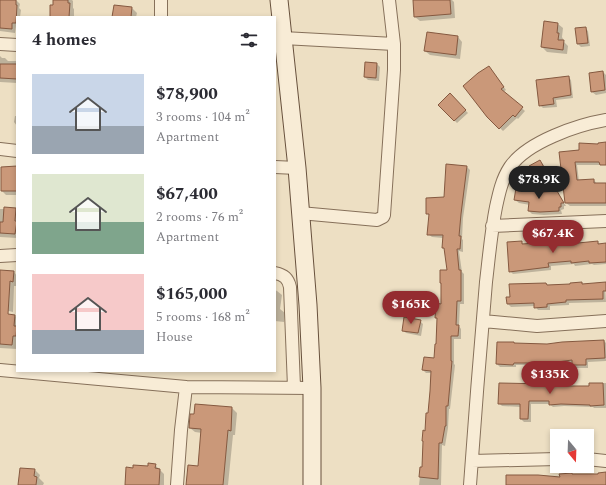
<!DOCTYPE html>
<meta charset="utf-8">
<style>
body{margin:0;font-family:Spectral,serif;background:#f7f7f7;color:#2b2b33;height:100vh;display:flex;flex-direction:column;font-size:15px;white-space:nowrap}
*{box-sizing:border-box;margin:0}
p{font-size:13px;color:#7c7c81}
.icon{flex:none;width:22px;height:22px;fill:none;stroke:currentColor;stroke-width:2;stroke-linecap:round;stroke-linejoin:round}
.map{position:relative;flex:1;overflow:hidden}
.sheet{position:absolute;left:16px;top:16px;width:260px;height:356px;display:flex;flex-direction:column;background:#fff;border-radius:0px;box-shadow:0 2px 6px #0003}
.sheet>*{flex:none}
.needle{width:26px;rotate:161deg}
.buttons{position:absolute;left:550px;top:429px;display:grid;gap:8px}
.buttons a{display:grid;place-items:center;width:44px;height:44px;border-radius:0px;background:#fff;box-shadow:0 2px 6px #0003;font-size:20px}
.price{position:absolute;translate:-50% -34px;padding:0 9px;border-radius:14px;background:#942c30;color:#fff;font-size:13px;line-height:26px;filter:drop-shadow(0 1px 2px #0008)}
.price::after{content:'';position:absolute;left:50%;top:24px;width:12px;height:9px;margin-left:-6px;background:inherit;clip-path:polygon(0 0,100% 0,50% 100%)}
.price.active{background:#222;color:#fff}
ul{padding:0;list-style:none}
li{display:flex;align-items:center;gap:12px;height:100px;padding:0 16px}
li span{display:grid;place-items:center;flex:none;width:112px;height:80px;border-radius:0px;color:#555}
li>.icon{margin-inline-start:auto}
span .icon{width:48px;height:48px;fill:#fffc;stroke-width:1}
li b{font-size:17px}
h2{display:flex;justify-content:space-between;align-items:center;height:48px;padding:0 16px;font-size:17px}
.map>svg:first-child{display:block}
</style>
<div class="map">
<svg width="606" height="485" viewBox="0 0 606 485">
<rect width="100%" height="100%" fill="#eddfc3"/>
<path fill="#0003" d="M 0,0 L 16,0 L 20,4 L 19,8 L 21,10 L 20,17 L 17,17 L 17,26 L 16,26 L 15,33 L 0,31 Z
M 54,0 L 72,0 L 73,1 L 73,8 L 74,9 L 74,17 L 51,17 L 54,6 Z
M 418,0 L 452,0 L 454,2 L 455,18 L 420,21 L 415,17 Z
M 115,6 L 132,8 L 137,13 L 136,17 L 113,17 Z
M 558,24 L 563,28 L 562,37 L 563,39 L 563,41 L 568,46 L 567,54 L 547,52 L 542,47 Z
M 585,28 L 588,31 L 590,46 L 581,47 L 578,44 Z
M 458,37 L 462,42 L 460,59 L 430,55 L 425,51 Z
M 0,56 L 2,58 L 5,58 L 8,61 L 17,61 L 17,83 L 0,82 Z
M 366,63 L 377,64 L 380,67 L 379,81 L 368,80 L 365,77 Z
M 489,67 L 506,90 L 503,92 L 525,111 L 518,119 L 517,118 L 503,131 L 488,116 Z
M 603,72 L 606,75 L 606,93 L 596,95 L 592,92 Z
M 568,77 L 571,80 L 573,98 L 556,100 L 557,107 L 543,108 L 540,105 Z
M 450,95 L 468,113 L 457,123 L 439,105 Z
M 15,116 L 17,116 L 17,133 L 17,126 L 14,122 Z
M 606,143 L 606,165 L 577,165 L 579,181 L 594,180 L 597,184 L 606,184 L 606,206 L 570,206 L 566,203 L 560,153 L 580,150 Z
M 540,161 L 543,164 L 549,174 L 539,180 L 536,177 L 530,166 Z
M 17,167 L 17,195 L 6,195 L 2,191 L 2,168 Z
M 467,167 L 470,170 L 463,218 L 462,239 L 463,240 L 463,252 L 459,251 L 462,272 L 464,274 L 464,304 L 460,304 L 459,326 L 461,329 L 461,339 L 454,339 L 454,364 L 455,365 L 450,409 L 449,409 L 448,428 L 445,446 L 442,445 L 441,485 L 419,485 L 421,468 L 423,468 L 426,432 L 429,414 L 431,373 L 426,373 L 423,370 L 435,360 L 438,320 L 436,318 L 442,305 L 448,271 L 445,250 L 443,248 L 443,238 L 432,237 L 428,234 L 430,216 L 427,213 L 445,198 Z
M 527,190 L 536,190 L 538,193 L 557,192 L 560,196 L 566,206 L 564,206 L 564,209 L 561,210 L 562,214 L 544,215 L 532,214 L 529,211 L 530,205 L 519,203 L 515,200 Z
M 0,209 L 16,209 L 17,210 L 17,238 L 0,237 Z
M 521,242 L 525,245 L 563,242 L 566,244 L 598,242 L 600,245 L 606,244 L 606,264 L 594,265 L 592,264 L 575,266 L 574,264 L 551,266 L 551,270 L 513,274 L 510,271 Z
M 0,271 L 14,272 L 17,276 L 17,286 L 14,286 L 13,312 L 0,309 Z
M 582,283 L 583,285 L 605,287 L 606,302 L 569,303 L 569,305 L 550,306 L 550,310 L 538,310 L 535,306 L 511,307 L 508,304 L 507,298 L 511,297 L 546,284 L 549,286 L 571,285 Z
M 275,290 L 277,291 L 282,295 L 280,309 L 285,313 L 284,322 L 275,321 Z
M 15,316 L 17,318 L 17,349 L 0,348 L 0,317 Z
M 420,321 L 423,324 L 421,336 L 406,333 L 403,330 Z
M 604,341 L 606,343 L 606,361 L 588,362 L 588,368 L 576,368 L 573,365 L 573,363 L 553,365 L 516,365 L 516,367 L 500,367 L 497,364 L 547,345 Z
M 560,381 L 563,384 L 563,387 L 590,387 L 590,384 L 606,383 L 606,408 L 594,408 L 593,407 L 564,406 L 553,407 L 549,404 L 531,404 L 531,422 L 524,422 L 521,419 L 521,407 L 502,406 L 499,403 Z
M 232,408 L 237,413 L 235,435 L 233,435 L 228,485 L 187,485 L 199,467 L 202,433 L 195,432 L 190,428 Z
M 155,465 L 164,474 L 164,485 L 126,485 L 134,469 L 149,467 Z
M 35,470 L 40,475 L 39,478 L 44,483 L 43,485 L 19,485 Z"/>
<path fill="#ca9879" stroke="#855940" d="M 0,0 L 16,0 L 16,5 L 17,5 L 16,23 L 12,23 L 12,29 L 0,28 Z
M 53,0 L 68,0 L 68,3 L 70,3 L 69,17 L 50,17 L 50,5 L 53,5 Z
M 413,0 L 450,0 L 451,14 L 414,17 Z
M 114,5 L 132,7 L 131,17 L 112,17 Z
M 544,21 L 558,23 L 557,33 L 559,33 L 558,40 L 564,40 L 563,50 L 541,47 Z
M 586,27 L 588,43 L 577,44 L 575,28 Z
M 427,32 L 458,36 L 456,55 L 424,51 Z
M 365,62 L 377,63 L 376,78 L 364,77 Z
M 0,64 L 17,64 L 17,79 L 0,78 Z
M 489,66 L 504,87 L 501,89 L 523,107 L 515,117 L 513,115 L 499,129 L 487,117 L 463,86 L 478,73 Z
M 603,71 L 605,90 L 591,92 L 589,73 Z
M 569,76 L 571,95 L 553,98 L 554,104 L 539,106 L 536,80 Z
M 450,93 L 466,110 L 454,121 L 438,105 Z
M 606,142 L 606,165 L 600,165 L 599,162 L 575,162 L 577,180 L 594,179 L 594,183 L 606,183 L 606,203 L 565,203 L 559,152 L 579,150 L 579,143 L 598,144 L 598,143 Z
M 540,160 L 546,171 L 535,177 L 529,166 Z
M 446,164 L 467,166 L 461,214 L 459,236 L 461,236 L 460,249 L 457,249 L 459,270 L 461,270 L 461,301 L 457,301 L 456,325 L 459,325 L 458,336 L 451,336 L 451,361 L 452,361 L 448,406 L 446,406 L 446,426 L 445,426 L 442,443 L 439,443 L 438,479 L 419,477 L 420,467 L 422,467 L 423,441 L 422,441 L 423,430 L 425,431 L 426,413 L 428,413 L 430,391 L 431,371 L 422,370 L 424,357 L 434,358 L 435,344 L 436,344 L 437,318 L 435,318 L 436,303 L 441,304 L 441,283 L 440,283 L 440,270 L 447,270 L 444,248 L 442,248 L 443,235 L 427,235 L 429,214 L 426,214 L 426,198 L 444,197 Z
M 17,166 L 17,191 L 1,191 L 1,167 Z
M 516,188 L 526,189 L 526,188 L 536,189 L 536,191 L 544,192 L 557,191 L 564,203 L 561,203 L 561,207 L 559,207 L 559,211 L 540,212 L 528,211 L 529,202 L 514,200 Z
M 4,207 L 16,208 L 15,221 L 17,221 L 15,234 L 0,233 L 0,222 L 3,222 Z
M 522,241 L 522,244 L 564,241 L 564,243 L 578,242 L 578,243 L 598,241 L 598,244 L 606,243 L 606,262 L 589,263 L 589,261 L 571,263 L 571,261 L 548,263 L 549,267 L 509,272 L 507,242 Z
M 0,270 L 14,271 L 13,282 L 10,281 L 8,314 L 15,315 L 14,326 L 17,326 L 16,336 L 13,336 L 12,345 L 0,344 Z
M 582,282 L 582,284 L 606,282 L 606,291 L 603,291 L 603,299 L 566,300 L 566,302 L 547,304 L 547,307 L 534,308 L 534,303 L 507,304 L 506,297 L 510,297 L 509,284 L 546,283 L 547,285 L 570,284 L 570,283 Z
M 404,317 L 421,320 L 418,333 L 402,331 Z
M 604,340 L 605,358 L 586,359 L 586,365 L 572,365 L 572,360 L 550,363 L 514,363 L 513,365 L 496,364 L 497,342 L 514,342 L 514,343 L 547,344 L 562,342 Z
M 549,380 L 560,380 L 560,386 L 589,386 L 589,383 L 603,383 L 604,405 L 590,406 L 590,405 L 561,404 L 549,405 L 549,401 L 529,401 L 528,419 L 520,419 L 520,404 L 498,404 L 499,383 L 549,384 Z
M 195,404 L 232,407 L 231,431 L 228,430 L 223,485 L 186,485 L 188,465 L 198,466 L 201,429 L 189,428 L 190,414 L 194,414 Z
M 148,463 L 156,464 L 155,468 L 160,469 L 159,485 L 125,485 L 126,467 L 133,468 L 133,465 L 148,466 Z
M 20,468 L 35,469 L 34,476 L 37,477 L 36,485 L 18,485 Z
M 606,472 L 606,485 L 506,485 L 506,475 L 538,475 L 560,477 L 559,474 L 572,473 L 572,474 L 598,474 L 598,473 Z"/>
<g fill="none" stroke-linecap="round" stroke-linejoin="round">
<g stroke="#86705a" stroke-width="14">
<path id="street" d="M 161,17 L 161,0
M 283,38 L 394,44
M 0,44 L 17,45
M 0,149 L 17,151
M 275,167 L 297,168
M 300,213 L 377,220 L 383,217 L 384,215 L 394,70 L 394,44 L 389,0
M 492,226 L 606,221
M 0,256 L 17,255
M 275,273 C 284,275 288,278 290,287 L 294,387
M 483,321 L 537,326 L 606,321
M 0,370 L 186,387 L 312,388
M 587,459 L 606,461
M 472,461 L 557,459
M 177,485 L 181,430 L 186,387
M 470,485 C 475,417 480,350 486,282 C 489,257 491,232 496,207 C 499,193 502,179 510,167 C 527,142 577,125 606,120"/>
</g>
<g stroke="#68513d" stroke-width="19">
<path id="secondary" d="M 279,0 L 297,168 L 308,305 L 312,388 L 312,485"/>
</g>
<use href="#street" stroke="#f8ecd6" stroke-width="12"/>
<use href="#secondary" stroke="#f8ecd6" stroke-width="17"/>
</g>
</svg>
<div class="buttons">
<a><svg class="needle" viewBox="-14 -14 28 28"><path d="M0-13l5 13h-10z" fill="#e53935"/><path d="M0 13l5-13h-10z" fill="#7c7c81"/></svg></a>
</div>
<b class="price active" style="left:539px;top:200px">$78.9K</b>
<b class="price" style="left:553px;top:254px">$67.4K</b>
<b class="price" style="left:411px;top:325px">$165K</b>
<b class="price" style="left:550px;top:395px">$135K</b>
<section class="sheet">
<h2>4 homes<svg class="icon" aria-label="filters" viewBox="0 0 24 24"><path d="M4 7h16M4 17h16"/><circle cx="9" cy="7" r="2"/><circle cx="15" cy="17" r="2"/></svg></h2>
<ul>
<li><span style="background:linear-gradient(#c9d6e8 65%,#9aa5b1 0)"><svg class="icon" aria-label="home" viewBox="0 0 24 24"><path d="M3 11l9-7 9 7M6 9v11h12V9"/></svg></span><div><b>$78,900</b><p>3 rooms · 104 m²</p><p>Apartment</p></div></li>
<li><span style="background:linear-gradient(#dfe7d0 60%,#7fa58c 0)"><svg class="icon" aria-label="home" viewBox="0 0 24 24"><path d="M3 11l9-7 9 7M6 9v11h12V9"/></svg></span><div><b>$67,400</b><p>2 rooms · 76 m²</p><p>Apartment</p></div></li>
<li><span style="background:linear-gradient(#f6c9c9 70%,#9aa5b1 0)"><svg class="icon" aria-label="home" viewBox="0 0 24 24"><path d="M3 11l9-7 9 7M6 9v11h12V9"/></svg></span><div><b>$165,000</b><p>5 rooms · 168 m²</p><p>House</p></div></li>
</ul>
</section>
</div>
